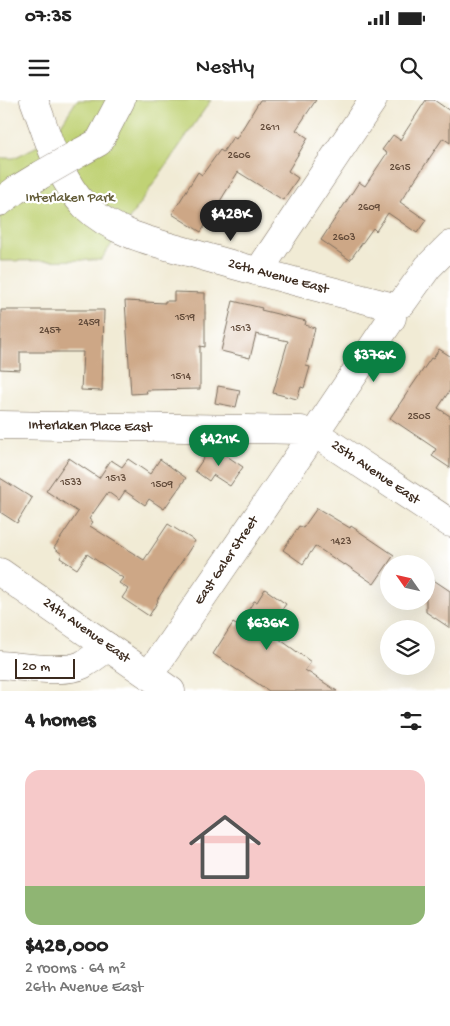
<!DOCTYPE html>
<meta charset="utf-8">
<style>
body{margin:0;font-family:"Gochi Hand",sans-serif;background:#f6f6f6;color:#222;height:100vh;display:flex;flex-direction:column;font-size:19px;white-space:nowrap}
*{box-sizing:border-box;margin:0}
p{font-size:16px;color:#767676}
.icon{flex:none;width:28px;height:28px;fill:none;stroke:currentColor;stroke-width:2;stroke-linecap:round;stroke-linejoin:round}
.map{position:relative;height:591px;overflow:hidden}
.panel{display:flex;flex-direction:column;background:#fff;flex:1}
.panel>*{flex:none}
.needle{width:32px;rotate:304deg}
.fabs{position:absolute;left:380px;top:455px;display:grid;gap:10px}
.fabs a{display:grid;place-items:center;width:55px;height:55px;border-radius:50%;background:#fff;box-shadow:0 5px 20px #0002;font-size:25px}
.scale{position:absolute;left:15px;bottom:12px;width:60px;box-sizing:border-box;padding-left:5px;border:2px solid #3b2a1e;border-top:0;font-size:14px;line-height:18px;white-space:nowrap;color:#3b2a1e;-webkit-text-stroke:4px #fff;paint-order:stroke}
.price{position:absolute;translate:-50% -42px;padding:0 11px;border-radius:18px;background:#0b8043;color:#fff;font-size:16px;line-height:32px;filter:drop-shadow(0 1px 2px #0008)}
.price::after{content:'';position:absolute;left:50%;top:30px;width:15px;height:11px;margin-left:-8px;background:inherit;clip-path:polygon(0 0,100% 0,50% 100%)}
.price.current{background:#222;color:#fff}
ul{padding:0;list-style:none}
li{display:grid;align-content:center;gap:10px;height:265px;padding:0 25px}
li span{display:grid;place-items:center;height:155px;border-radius:15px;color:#555}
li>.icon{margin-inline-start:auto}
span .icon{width:90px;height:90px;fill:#fffc;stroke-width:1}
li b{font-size:21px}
h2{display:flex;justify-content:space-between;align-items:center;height:60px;padding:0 25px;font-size:21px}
.status{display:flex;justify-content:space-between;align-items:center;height:35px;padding:0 25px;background:#fff;direction:ltr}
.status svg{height:14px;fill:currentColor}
header{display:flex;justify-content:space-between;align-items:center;height:65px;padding:0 25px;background:#fff;font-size:22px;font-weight:600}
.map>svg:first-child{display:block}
</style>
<div class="status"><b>07:35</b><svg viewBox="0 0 49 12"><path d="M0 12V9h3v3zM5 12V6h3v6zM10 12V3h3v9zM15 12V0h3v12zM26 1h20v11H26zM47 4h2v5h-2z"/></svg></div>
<header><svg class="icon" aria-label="menu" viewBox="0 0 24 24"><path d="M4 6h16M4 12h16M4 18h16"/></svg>Nestly<svg class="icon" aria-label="search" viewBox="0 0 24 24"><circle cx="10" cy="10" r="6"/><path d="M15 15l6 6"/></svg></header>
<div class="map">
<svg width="450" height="591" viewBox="0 0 450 591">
<rect width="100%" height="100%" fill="#fff"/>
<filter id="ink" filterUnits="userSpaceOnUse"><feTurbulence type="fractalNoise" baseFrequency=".02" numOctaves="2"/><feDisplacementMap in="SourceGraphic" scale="10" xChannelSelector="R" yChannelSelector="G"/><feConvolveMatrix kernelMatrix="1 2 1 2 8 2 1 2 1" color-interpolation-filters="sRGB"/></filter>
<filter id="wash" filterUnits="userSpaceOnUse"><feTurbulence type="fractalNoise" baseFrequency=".0096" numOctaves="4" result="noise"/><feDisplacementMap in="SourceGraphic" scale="20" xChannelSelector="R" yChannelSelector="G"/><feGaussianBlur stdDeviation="1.12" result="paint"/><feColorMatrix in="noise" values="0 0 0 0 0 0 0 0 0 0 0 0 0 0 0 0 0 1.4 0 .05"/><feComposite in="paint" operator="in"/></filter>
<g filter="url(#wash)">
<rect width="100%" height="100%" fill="#f1ebd5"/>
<path fill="#c0d275" stroke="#7e7e4a" d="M 77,0 L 211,0 L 101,160 L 0,161 L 0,58 L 14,58 L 59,35 L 58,29 Z"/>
<g id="blocks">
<path fill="#cda786" d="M 260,0 L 316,0 L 296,30 L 308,38 L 288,71 L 298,78 L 283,100 L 238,72 L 201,132 L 172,114 L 198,72 L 202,75 L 220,50 L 223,52 L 233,37 L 236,39 Z
M 426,0 L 434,0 L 450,11 L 450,43 L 443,38 L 400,102 L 426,120 L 417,133 L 388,113 L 376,131 L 373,128 L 350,160 L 321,140 L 359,82 L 365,86 L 387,53 L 382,50 L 393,35 L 400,40 Z
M 174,192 L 205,193 L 205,247 L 200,246 L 200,289 L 146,290 L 147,293 L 131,294 L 125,201 L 165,203 L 165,201 L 174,201 Z
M 233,201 L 262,208 L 261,210 L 306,221 L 305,225 L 315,228 L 306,266 L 310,267 L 304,288 L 301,287 L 297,299 L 273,293 L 288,241 L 256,234 L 250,258 L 221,251 Z
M 1,210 L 104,210 L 102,291 L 81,290 L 83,252 L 20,252 L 20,270 L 0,269 Z
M 439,249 L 450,256 L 450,290 L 438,308 L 450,316 L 450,368 L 432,356 L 436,349 L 390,318 L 431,258 L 433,259 Z
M 218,286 L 240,290 L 236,307 L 215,303 Z
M 212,346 L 243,367 L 230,386 L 213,375 L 209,381 L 195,371 Z
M 69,358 L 99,378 L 111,360 L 122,367 L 128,359 L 150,374 L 160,359 L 186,378 L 164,409 L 149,399 L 145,405 L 125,391 L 119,400 L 108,392 L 89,419 L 93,422 L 90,426 L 144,460 L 168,424 L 195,441 L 157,500 L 158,501 L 149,516 L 122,498 L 128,489 L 119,483 L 123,478 L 87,454 L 77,469 L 60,458 L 62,454 L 54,448 L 78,412 L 46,391 Z
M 0,378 L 32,398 L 17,423 L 0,412 Z
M 317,408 L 350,428 L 351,426 L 394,455 L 374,484 L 345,464 L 344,465 L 315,446 L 303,464 L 283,450 L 299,426 L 303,428 Z
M 426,475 L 450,491 L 450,528 L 426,512 Z
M 265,489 L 286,504 L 271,525 L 274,527 L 271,533 L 311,562 L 305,570 L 337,591 L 269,591 L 213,554 L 233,523 L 238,526 L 254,501 L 257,502 Z"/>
</g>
</g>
<g filter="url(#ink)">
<use href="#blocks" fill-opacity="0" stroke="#7b6e5e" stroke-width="1"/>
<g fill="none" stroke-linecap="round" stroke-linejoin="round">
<g stroke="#7b6e5e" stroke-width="29">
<path id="minor" d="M 34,0 C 47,34 59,80 85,106 C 116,136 162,144 202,156 C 265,174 327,190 390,206
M 79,53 L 99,42 L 121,0
M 0,102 L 16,90 L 39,76
M 258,172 L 373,0
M 402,203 L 428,167 L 450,145
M 0,325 L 301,330
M 320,325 L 392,218
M 325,340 L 450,423
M 0,565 C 20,566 64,574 82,565 C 91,560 100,553 108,547
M 149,575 L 305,347"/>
</g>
<g stroke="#7b6e5e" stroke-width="29">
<path id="major" d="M 0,472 L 171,591"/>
</g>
<use href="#minor" stroke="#fff" stroke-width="28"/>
<use href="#major" stroke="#fff" stroke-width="28"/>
<g stroke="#7b6e5e" stroke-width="29" stroke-linecap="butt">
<path id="minor-bridge" d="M 39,76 L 79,53"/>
</g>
<use href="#minor-bridge" stroke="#fff" stroke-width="28"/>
</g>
</g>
<g text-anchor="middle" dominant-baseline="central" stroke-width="4.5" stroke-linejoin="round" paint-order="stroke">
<g font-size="11" fill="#604938">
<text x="270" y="28">2611</text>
<text x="239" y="56">2606</text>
<text x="400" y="68">2615</text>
<text x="369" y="108">2609</text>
<text x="344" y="138">2603</text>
<text x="185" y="218">1519</text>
<text x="89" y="223">2459</text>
<text x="241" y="229">1513</text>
<text x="50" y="231">2457</text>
<text x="181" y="277">1514</text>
<text x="419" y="317">2505</text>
<text x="116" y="379">1513</text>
<text x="71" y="383">1533</text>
<text x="162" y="385">1509</text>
<text x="341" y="442">1423</text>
</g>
<g font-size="14" fill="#635c38" stroke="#fff">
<text x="70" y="98">Interlaken Park</text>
</g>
<g font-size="14" fill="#3b2a1e" stroke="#fff">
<text transform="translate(278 177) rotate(15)">26th Avenue East</text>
<text transform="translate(90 327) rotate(1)">Interlaken Place East</text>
<text transform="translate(375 373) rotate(34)">25th Avenue East</text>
<text transform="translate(227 461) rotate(-56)">East Galer Street</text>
<text transform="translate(86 531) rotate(35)">24th Avenue East</text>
</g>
</g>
</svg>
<div class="fabs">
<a><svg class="needle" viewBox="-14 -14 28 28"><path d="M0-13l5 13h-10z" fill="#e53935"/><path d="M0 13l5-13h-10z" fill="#767676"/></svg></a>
<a><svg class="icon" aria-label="layers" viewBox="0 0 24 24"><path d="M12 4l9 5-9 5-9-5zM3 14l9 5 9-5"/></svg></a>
</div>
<div class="scale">20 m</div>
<b class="price current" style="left:231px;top:142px">$428K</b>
<b class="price" style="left:374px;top:283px">$376K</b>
<b class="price" style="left:219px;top:367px">$421K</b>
<b class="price" style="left:267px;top:551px">$636K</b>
</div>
<section class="panel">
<h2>4 homes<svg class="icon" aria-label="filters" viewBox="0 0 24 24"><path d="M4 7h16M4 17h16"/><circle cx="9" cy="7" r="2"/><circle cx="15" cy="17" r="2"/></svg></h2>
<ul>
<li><span style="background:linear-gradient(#f6c9c9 75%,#8fb573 0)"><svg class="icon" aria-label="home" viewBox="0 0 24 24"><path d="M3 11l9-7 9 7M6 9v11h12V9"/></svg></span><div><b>$428,000</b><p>2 rooms · 64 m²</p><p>26th Avenue East</p></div></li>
</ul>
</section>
